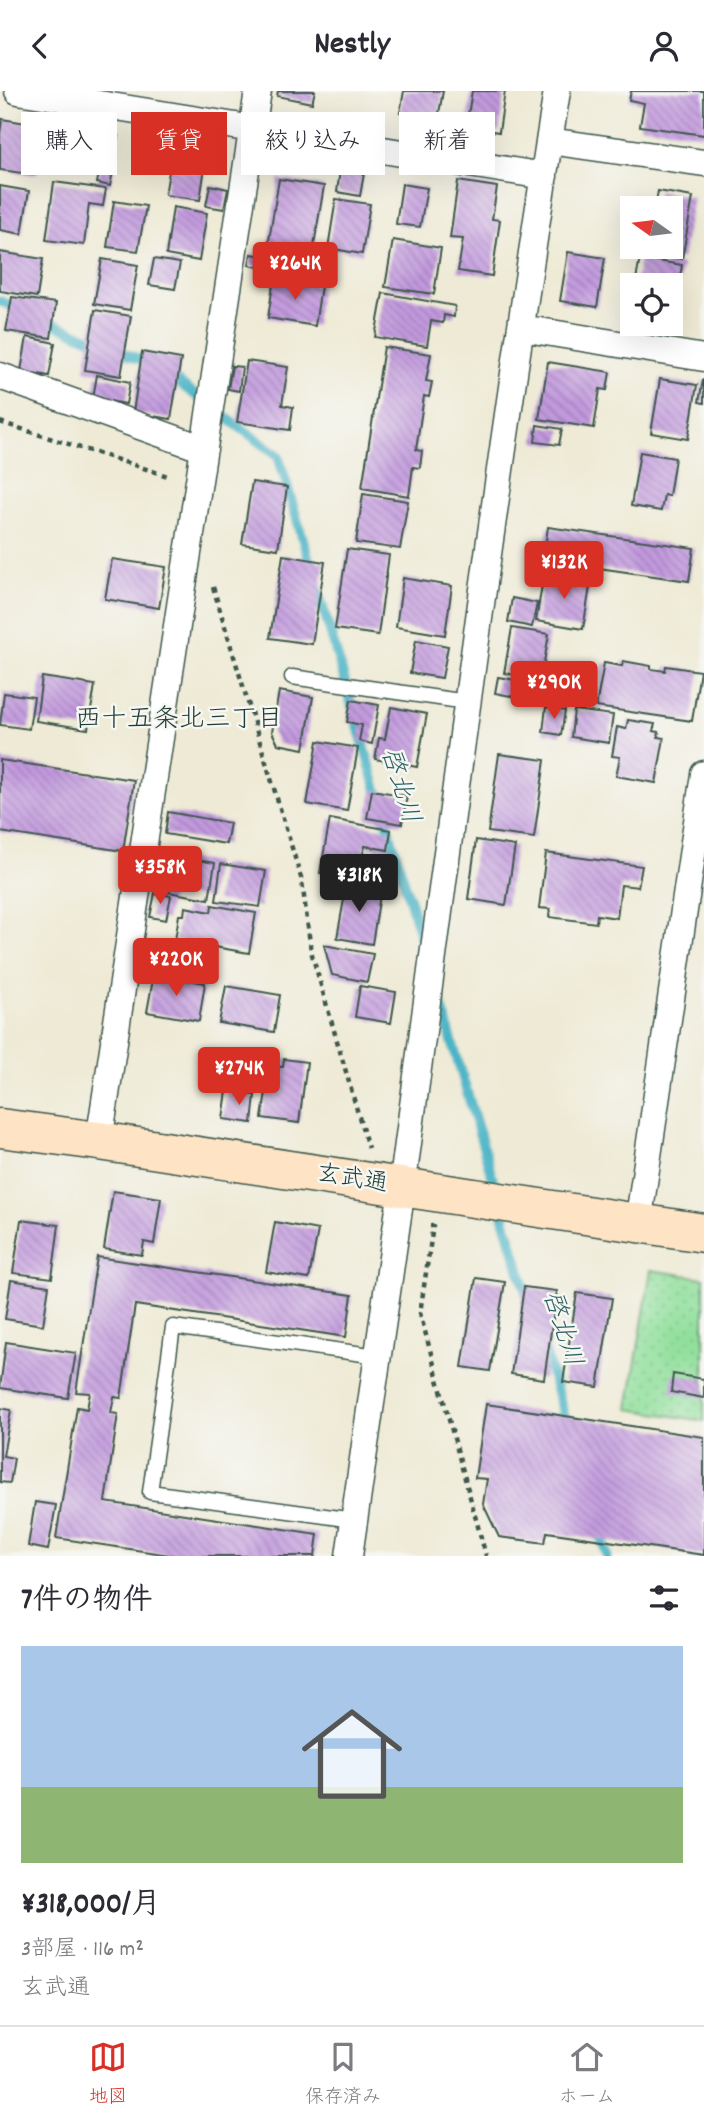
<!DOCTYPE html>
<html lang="ja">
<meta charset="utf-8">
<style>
body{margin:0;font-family:Dekko,"Klee One",sans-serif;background:#f2f2f3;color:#2b2b33;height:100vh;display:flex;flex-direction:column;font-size:26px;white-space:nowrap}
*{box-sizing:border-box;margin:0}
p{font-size:23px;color:#7c7c81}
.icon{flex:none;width:38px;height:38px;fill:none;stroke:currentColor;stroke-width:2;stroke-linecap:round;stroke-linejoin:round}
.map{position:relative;height:1465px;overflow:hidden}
.panel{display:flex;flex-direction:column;background:#fff;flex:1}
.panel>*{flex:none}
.top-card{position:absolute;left:21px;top:21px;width:663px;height:63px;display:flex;gap:14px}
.needle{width:46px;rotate:284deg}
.tools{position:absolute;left:620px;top:105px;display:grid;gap:14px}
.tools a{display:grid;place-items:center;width:63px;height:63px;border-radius:0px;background:#fff;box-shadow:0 7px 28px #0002;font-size:35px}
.price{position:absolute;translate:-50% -60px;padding:0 16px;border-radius:7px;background:#d93025;color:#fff;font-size:23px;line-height:46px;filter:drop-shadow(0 2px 4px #0008)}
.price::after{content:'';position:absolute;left:50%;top:42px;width:21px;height:16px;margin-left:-10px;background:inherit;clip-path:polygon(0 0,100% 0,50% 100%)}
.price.on{background:#222;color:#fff}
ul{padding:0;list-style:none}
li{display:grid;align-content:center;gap:14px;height:371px;padding:0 21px}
li span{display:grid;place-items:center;height:217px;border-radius:0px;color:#555}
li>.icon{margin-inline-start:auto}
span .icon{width:126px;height:126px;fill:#fffc;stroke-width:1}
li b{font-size:30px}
h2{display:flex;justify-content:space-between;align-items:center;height:84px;padding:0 21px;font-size:30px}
.pill{padding:0 24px;border-radius:0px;background:#fff;box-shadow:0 7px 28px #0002;font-size:24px;line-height:63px}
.pill.on{background:#d93025;color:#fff}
header{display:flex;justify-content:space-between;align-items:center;height:91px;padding:0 21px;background:#fff;font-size:32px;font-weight:700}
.menu{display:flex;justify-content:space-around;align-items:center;height:98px;border-top:2px solid #e1e1e2;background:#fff;font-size:19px;color:#7c7c81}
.menu a{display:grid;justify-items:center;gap:4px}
.menu .on{color:#d93025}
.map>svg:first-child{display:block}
</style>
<header><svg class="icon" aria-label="back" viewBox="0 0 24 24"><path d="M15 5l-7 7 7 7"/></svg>Nestly<svg class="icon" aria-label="person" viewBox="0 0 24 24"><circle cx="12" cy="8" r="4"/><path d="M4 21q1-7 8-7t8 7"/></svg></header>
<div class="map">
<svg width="704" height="1465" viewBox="0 0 704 1465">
<defs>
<pattern id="green-dots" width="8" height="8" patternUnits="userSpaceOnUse" patternTransform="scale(1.75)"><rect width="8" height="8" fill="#92e09d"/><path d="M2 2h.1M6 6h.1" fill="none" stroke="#7dc188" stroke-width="1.8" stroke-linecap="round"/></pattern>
<pattern id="building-back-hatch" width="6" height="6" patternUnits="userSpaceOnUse" patternTransform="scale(1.75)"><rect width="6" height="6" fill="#c299de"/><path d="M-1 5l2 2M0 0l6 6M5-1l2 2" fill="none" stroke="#9d7eb5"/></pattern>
</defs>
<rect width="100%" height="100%" fill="#f6f6f2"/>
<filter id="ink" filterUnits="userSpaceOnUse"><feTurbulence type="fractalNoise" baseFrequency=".0143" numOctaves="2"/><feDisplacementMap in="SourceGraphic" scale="14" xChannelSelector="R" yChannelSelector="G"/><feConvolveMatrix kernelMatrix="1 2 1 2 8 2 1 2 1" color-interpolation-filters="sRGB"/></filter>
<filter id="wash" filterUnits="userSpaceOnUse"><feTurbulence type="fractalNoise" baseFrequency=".00686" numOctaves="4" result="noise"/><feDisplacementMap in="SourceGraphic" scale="28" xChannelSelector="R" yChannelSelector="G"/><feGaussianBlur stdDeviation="1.57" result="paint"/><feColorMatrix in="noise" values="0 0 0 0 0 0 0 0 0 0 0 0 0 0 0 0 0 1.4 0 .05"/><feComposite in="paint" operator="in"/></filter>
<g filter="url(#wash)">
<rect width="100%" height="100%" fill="#eeead5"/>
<path fill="url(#green-dots)" stroke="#588e68" stroke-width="2" d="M 651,1179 L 704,1187 L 704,1330 L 628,1318 Z"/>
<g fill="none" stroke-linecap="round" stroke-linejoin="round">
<path stroke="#48b4c6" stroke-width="10" d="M 0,210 L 21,219
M 42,228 L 151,273
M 169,285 L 278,364 L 312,479
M 316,493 L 425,861
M 437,899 L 497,1103
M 502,1120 L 528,1207
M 544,1258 L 568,1337
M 599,1439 L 607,1465"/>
</g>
<g id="blocks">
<path fill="url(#building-back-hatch)" d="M 278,0 L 315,0 L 312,12 L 277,5 Z
M 404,0 L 443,0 L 438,28 L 400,22 Z
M 472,0 L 505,0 L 499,41 L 466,36 Z
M 631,0 L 704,0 L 704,44 L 640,35 L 644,12 L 629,9 Z
M 2,28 L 44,35 L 36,84 L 0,79 L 0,43 Z
M 106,43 L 118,45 L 113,69 L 102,67 Z
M 174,52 L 208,57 L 200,109 L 165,104 Z
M 341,72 L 365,77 L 360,105 L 337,101 Z
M 101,73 L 114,76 L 110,95 L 97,92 Z
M 279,88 L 324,95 L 309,184 L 274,179 L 277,157 L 268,155 Z
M 458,90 L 497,96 L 492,128 L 500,129 L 492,185 L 458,180 L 463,148 L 450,147 Z
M 54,91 L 106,98 L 103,115 L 89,113 L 84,154 L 46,149 Z
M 402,93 L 427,97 L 420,136 L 396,133 Z
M 210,94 L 228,98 L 224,118 L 206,115 Z
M 0,95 L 29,100 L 22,143 L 0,139 Z
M 658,100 L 693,106 L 682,168 L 647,162 L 648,156 L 670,156 L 670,117 L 655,117 Z
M 336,108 L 370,113 L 362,163 L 328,157 Z
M 114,110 L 146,115 L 138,160 L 107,156 Z
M 173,116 L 207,122 L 199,170 L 166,164 Z
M 393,149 L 441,157 L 434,203 L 385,196 Z
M 0,161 L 43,168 L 37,206 L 0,200 Z
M 568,161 L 605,167 L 597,216 L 560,210 Z
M 251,163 L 270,166 L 268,178 L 249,174 Z
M 640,167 L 682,174 L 672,235 L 670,194 L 635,194 Z
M 102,168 L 138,174 L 130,219 L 94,213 Z
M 154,168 L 180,172 L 175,198 L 149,194 Z
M 274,187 L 321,195 L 315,235 L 268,227 Z
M 383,202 L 455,215 L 454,226 L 444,224 L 443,232 L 431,230 L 427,255 L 375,246 Z
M 12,206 L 56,212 L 51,247 L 6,240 Z
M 95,219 L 131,225 L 121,285 L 85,279 Z
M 27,246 L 55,252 L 49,285 L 21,280 Z
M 384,256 L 431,263 L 426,290 L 432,291 L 429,306 L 424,305 L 416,359 L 422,360 L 420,377 L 413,376 L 409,405 L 362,397 Z
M 142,261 L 181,268 L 171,328 L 133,322 Z
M 247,270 L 288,276 L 282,314 L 293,316 L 290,339 L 237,331 Z
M 548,271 L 610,281 L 607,299 L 600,298 L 594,337 L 539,328 Z
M 232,275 L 242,276 L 239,300 L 228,298 Z
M 97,284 L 130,291 L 126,313 L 93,307 Z
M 660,288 L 697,294 L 688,348 L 651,342 Z
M 703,289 L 704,289 L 704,312 L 699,311 Z
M 537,334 L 562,338 L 559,354 L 535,351 Z
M 640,361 L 675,367 L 669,405 L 664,404 L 661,420 L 631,415 Z
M 252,391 L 287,396 L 278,458 L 242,453 Z
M 363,403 L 408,410 L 400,458 L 356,452 Z
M 548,436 L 694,457 L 689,490 L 543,469 Z
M 347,458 L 389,464 L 378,544 L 335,538 Z
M 283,464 L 325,471 L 312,553 L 270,547 Z
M 112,468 L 166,476 L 159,517 L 105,508 Z
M 544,482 L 591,490 L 583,538 L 536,530 Z
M 403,487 L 452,495 L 445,544 L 396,536 Z
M 512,507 L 537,512 L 532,536 L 508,531 Z
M 512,537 L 549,543 L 541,588 L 504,582 Z
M 416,549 L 448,555 L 442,587 L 410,582 Z
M 623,570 L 651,575 L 651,578 L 665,580 L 666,575 L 700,580 L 692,630 L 596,616 L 604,572 L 622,575 Z
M 42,586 L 95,594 L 88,638 L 36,630 Z
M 498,586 L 540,593 L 537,610 L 495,602 Z
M 279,600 L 313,606 L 304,658 L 278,653 L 272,641 Z
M 4,602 L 34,606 L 29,638 L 0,634 Z
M 351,609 L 379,614 L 372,653 L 359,650 L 362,634 L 347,631 Z
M 391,616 L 427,623 L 417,676 L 375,668 L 379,647 L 385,648 Z
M 546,616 L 565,620 L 561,644 L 543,641 Z
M 574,619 L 613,624 L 609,652 L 571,646 Z
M 628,629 L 655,633 L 653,640 L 659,641 L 658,646 L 664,647 L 656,692 L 616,685 L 620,666 L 612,665 L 617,636 L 626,638 Z
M 318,650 L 358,657 L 347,720 L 307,713 Z
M 499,663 L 545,669 L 534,747 L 488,741 Z
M 0,669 L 134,689 L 123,760 L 0,741 Z
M 372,699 L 407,705 L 402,733 L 367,727 Z
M 168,721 L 230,732 L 226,753 L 165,743 Z
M 330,728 L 391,739 L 388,759 L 365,755 L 363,763 L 387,768 L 382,794 L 320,782 Z
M 476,749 L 515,755 L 506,814 L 468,808 Z
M 546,762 L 642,775 L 638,796 L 621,794 L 617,827 L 597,824 L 596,832 L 549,826 L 550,818 L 539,817 Z
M 162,763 L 215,772 L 209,808 L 156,799 Z
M 221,773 L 266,780 L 260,816 L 216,810 Z
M 347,792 L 381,798 L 372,853 L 337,847 Z
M 155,802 L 171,805 L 166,829 L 150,826 Z
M 212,814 L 256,822 L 249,862 L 175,849 L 179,824 L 184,824 L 185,816 L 211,821 Z
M 324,854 L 373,863 L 367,891 L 332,884 Z
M 154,883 L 205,892 L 199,930 L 147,921 Z
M 226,895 L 280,904 L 274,941 L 219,932 Z
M 360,895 L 396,901 L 391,932 L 355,926 Z
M 284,968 L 307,971 L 299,1032 L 262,1027 L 270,975 L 283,976 Z
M 248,975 L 260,977 L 256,1002 L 244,1001 Z
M 227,1000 L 255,1004 L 252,1032 L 223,1028 Z
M 113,1100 L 161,1107 L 154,1153 L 144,1151 L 142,1164 L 104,1158 Z
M 21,1129 L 59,1134 L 52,1187 L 13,1182 Z
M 275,1131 L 318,1139 L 309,1188 L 266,1181 Z
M 97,1166 L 352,1204 L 346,1246 L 135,1214 L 121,1307 L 114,1306 L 111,1322 L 118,1323 L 105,1411 L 318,1443 L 315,1465 L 176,1465 L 56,1447 L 77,1316 L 87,1318 L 90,1302 L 76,1301 Z
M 476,1187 L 505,1191 L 490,1280 L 462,1276 Z
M 11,1189 L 49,1195 L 43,1234 L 5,1228 Z
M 524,1196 L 557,1200 L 544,1288 L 511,1283 Z
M 577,1202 L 612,1207 L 598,1296 L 563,1291 Z
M 6,1251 L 76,1262 L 68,1307 L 0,1297 Z
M 673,1283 L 704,1288 L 704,1307 L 671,1301 Z
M 486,1313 L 704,1346 L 704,1464 L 547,1441 L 545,1452 L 499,1446 L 483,1413 L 487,1388 L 475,1387 Z
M 0,1317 L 11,1319 L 3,1365 L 14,1367 L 10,1392 L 0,1391 Z
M 35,1411 L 56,1414 L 48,1459 L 28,1455 Z"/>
</g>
</g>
<g filter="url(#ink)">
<use href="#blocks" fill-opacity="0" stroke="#3e574c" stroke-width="2"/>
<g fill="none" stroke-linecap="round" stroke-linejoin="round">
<g stroke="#3e574c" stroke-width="17">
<path id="lane" d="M 292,586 L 467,611
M 354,1429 L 150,1401 L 173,1236 L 377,1265"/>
</g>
<g stroke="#3e574c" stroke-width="29">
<path id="street" d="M 18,0 L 544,85
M 549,50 L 704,72
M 521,237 L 704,267
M 0,285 L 204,358
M 99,1050 L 258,0
M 638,1133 L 704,683
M 349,1465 C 366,1342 385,1220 402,1097 C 451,731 499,365 557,0"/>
</g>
<g stroke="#3e574c" stroke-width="41">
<path id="secondary" d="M 0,1037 L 99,1050 L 704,1142"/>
</g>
<path stroke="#3e574c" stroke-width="4.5" stroke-dasharray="5 5" stroke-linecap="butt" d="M 0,331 L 171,386
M 213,496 L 302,790 L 311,860 L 368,1057
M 430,1135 L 433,1135 L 420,1222 L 486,1465"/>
<use href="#lane" stroke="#fff" stroke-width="14"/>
<use href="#street" stroke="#fff" stroke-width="26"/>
<use href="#secondary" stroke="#fee4c5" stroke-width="38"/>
</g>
</g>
<g text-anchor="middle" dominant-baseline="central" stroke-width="5" stroke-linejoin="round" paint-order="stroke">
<g font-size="24" fill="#1f3d34" stroke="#f6f6f2">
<text transform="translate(352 1089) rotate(9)">玄武通</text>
</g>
<g font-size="26" fill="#1f3d34" stroke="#f6f6f2">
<text x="179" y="629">西十五条北三丁目</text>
</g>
<g font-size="26" font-style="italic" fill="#2b6160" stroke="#f6f6f2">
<text transform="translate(399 695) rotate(73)">啓北川</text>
<text transform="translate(561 1238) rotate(73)">啓北川</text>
</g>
</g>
</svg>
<div class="tools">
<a><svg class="needle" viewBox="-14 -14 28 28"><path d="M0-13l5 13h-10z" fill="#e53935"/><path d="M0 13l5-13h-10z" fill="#7c7c81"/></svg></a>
<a><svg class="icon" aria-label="locate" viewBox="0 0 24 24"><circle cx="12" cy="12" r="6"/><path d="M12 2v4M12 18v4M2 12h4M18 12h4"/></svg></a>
</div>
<b class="price" style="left:295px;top:211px">¥264K</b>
<b class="price" style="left:564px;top:510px">¥132K</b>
<b class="price" style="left:554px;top:630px">¥290K</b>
<b class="price" style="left:160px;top:815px">¥358K</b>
<b class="price on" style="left:359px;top:823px">¥318K</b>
<b class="price" style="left:176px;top:907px">¥220K</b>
<b class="price" style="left:239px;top:1016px">¥274K</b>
<div class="top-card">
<a class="pill">購入</a>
<a class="pill on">賃貸</a>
<a class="pill">絞り込み</a>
<a class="pill">新着</a>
</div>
</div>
<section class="panel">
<h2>7件の物件<svg class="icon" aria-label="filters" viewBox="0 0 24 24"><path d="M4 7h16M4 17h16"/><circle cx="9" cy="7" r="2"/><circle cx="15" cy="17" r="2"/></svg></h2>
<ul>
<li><span style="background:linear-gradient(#a9c7e8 65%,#8fb573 0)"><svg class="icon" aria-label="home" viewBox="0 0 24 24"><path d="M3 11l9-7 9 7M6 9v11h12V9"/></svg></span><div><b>¥318,000/月</b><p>3部屋 · 116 m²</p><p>玄武通</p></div></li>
</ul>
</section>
<nav class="menu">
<a class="on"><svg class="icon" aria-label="map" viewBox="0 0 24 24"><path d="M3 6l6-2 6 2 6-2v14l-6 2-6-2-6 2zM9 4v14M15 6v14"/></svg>地図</a>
<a><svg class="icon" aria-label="saved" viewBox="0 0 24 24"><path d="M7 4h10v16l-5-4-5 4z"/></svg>保存済み</a>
<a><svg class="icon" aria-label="home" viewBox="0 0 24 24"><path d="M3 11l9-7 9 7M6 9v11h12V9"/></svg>ホーム</a>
</nav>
